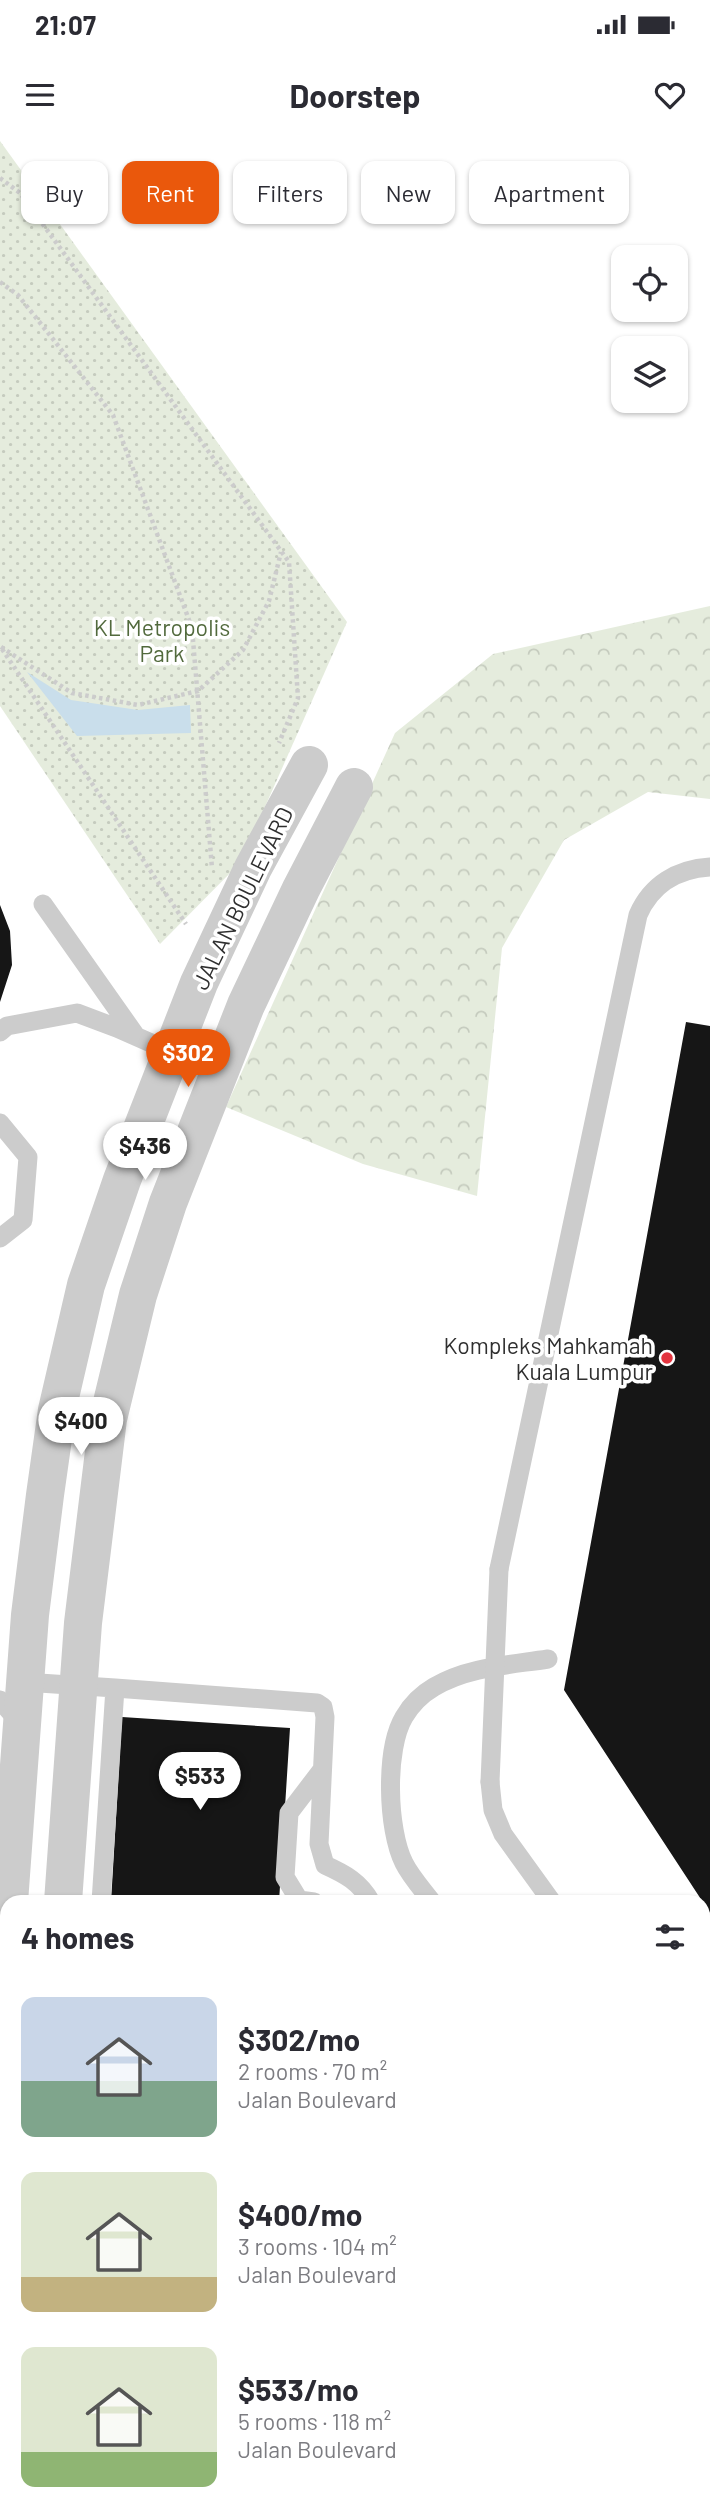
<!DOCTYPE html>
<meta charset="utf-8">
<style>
body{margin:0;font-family:Barlow,sans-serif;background:#f7f7f7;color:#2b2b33;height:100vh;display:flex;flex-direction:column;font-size:26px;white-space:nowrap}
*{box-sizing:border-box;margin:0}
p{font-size:23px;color:#7c7c81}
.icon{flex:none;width:38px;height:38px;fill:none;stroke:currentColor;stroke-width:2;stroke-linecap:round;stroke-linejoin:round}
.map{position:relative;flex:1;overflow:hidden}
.panel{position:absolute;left:0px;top:1755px;width:710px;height:625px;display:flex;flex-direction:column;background:#fff;border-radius:21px 21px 0 0;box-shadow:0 2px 5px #0004}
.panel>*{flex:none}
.banner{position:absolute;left:21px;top:21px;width:668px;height:63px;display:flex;gap:14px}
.controls{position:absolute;left:611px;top:105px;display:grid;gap:14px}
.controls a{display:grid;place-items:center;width:77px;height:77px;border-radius:14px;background:#fff;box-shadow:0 2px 5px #0004;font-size:35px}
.price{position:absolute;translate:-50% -60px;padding:0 16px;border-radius:24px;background:#fff;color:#222;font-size:23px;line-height:46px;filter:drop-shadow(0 2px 4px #0008)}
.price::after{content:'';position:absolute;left:50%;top:42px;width:21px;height:16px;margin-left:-10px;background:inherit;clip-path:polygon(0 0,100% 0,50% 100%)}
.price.selected{background:#ea580c;color:#fff}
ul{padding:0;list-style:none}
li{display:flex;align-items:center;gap:21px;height:175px;padding:0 21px}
li span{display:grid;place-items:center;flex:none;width:196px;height:140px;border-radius:14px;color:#555}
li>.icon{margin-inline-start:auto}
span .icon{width:84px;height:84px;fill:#fffc;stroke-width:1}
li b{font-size:30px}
h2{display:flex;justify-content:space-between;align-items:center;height:84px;padding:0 21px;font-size:30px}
.pill{padding:0 24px;border-radius:14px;background:#fff;box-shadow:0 2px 5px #0004;font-size:24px;line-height:63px}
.pill.selected{background:#ea580c;color:#fff}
.status{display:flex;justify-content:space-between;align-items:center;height:49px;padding:0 35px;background:#fff;direction:ltr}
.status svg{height:19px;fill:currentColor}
header{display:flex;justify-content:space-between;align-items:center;height:91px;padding:0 21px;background:#fff;font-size:32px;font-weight:700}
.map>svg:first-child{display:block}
</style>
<div class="status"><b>21:07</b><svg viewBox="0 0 49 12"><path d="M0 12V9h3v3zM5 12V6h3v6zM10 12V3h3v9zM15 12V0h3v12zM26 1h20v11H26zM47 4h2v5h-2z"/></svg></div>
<header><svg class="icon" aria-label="menu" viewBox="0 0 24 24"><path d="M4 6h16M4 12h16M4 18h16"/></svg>Doorstep<svg class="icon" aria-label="heart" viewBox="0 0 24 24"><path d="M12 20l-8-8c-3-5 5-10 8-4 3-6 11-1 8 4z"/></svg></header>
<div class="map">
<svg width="710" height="2379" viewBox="0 0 710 2379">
<defs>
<pattern id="green-dots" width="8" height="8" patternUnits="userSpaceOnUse" patternTransform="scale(1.75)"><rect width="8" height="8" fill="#e5ecdd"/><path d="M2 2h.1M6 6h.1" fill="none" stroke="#c5cbbe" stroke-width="1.8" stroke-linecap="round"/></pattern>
<pattern id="forest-crowns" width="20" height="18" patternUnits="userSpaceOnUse" patternTransform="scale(1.75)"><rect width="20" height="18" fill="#e5ecdd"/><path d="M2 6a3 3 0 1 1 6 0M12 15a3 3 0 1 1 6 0" fill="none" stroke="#c5cbbe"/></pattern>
</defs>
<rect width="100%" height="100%" fill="#fff"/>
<path fill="url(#green-dots)" d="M 0,1 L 347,482 L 240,723 L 160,804 L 0,566 Z"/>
<path fill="url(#forest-crowns)" d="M 710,466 L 710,659 L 648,652 L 564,700 L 502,808 L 477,1056 L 363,1024 L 226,967 L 395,593 L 493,514 Z"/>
<path fill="#c9deeb" d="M 27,532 L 71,560 L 138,570 L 190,565 L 191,593 L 77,596 Z"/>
<path fill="#161616" d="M 0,765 L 10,791 L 12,825 L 0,862 Z
M 686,882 L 710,886 L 710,1773 L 564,1550 Z
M 122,1577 L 290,1588 L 279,1762 L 111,1762 Z
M 135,2373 L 433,2373 L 432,2379 L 141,2379 Z"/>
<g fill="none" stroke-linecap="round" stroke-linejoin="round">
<path stroke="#ccc" stroke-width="4.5" stroke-dasharray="3.5 3.5" stroke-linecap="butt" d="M 0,38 L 20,53 L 289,422 L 298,558 L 279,603
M 0,142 L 18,155 L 113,275 L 192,488 L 212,728
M 1,507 L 72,553 L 138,565 L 198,551 L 243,510 L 269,461 L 281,412
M 2,509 L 186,784"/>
<path stroke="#ccc" stroke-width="19" d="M 43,764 L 136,896
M 0,892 L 7,886 L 77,873 L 117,888 L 219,933
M 0,983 L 28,1017 L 23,1080 L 0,1098
M 499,1429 L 638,775 C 651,745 677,729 710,727
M 24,1542 L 115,1548
M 0,1560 L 20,1583
M 490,1642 L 493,1670 L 503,1694 L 552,1762
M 101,1762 L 115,1548 L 317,1563 L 323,1567 L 325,1577 L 319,1704 L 325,1725 C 345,1734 360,1742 371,1762
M 314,1762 L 299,1760 L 285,1737 L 289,1673 L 321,1631
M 432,1762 C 423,1750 411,1737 404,1723 C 387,1689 385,1609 404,1577 C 411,1565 422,1554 434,1547 C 467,1527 510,1525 548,1519
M 704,1976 L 710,1986
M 704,2073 L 710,2075
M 101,2373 L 106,2379
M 461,2373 L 462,2379"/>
<path stroke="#ccc" stroke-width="38" d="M 9,1762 L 30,1475 L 45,1355 L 57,1270 L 86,1145 L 122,1040 L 199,843 L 253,728 L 309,625
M 63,1762 L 83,1483 L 108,1279 L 138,1155 L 168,1063 L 246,865 L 301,749 L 354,647
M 0,1890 L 7,1786
M 20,2379 L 20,2373"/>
<path stroke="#ccc" stroke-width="19" d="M 490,1642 L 499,1429"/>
</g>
<circle fill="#e3343f" stroke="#fff" stroke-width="2.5" cx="667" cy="1218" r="7"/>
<g text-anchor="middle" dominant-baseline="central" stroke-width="7" stroke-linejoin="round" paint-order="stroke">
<g font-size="23" fill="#526a3d" stroke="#fff">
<text x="162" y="487">KL Metropolis<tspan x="162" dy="26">Park</tspan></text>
</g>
<g font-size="23" fill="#2f2f2f" stroke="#fff">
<text transform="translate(242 758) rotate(-64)">JALAN BOULEVARD</text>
</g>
<g font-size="23" fill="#2f2f2f" stroke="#fff" text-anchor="end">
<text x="653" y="1205">Kompleks Mahkamah<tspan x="653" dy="26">Kuala Lumpur</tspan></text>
</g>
</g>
</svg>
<div class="controls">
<a><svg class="icon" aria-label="locate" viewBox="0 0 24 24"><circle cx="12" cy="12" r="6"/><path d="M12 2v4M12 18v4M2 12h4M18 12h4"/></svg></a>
<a><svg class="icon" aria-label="layers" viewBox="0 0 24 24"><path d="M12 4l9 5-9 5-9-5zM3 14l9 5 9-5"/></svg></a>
</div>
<b class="price selected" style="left:188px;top:949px">$302</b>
<b class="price" style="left:145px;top:1042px">$436</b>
<b class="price" style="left:81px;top:1317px">$400</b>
<b class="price" style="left:200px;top:1672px">$533</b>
<div class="banner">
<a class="pill">Buy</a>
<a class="pill selected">Rent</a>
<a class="pill">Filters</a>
<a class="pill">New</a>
<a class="pill">Apartment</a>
</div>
<section class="panel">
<h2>4 homes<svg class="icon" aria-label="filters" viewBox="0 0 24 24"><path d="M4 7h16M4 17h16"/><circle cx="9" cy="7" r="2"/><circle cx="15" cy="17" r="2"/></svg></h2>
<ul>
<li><span style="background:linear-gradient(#c9d6e8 60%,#7fa58c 0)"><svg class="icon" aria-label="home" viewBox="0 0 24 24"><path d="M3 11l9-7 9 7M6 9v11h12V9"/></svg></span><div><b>$302/mo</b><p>2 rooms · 70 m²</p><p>Jalan Boulevard</p></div></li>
<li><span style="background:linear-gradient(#dfe7d0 75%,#c2b280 0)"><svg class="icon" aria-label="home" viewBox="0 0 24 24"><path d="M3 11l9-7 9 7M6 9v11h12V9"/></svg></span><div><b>$400/mo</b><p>3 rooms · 104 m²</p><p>Jalan Boulevard</p></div></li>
<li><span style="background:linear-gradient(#dfe7d0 75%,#8fb573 0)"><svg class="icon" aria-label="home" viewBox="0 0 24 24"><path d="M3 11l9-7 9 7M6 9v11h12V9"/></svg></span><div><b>$533/mo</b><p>5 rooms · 118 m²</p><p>Jalan Boulevard</p></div></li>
</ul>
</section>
</div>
